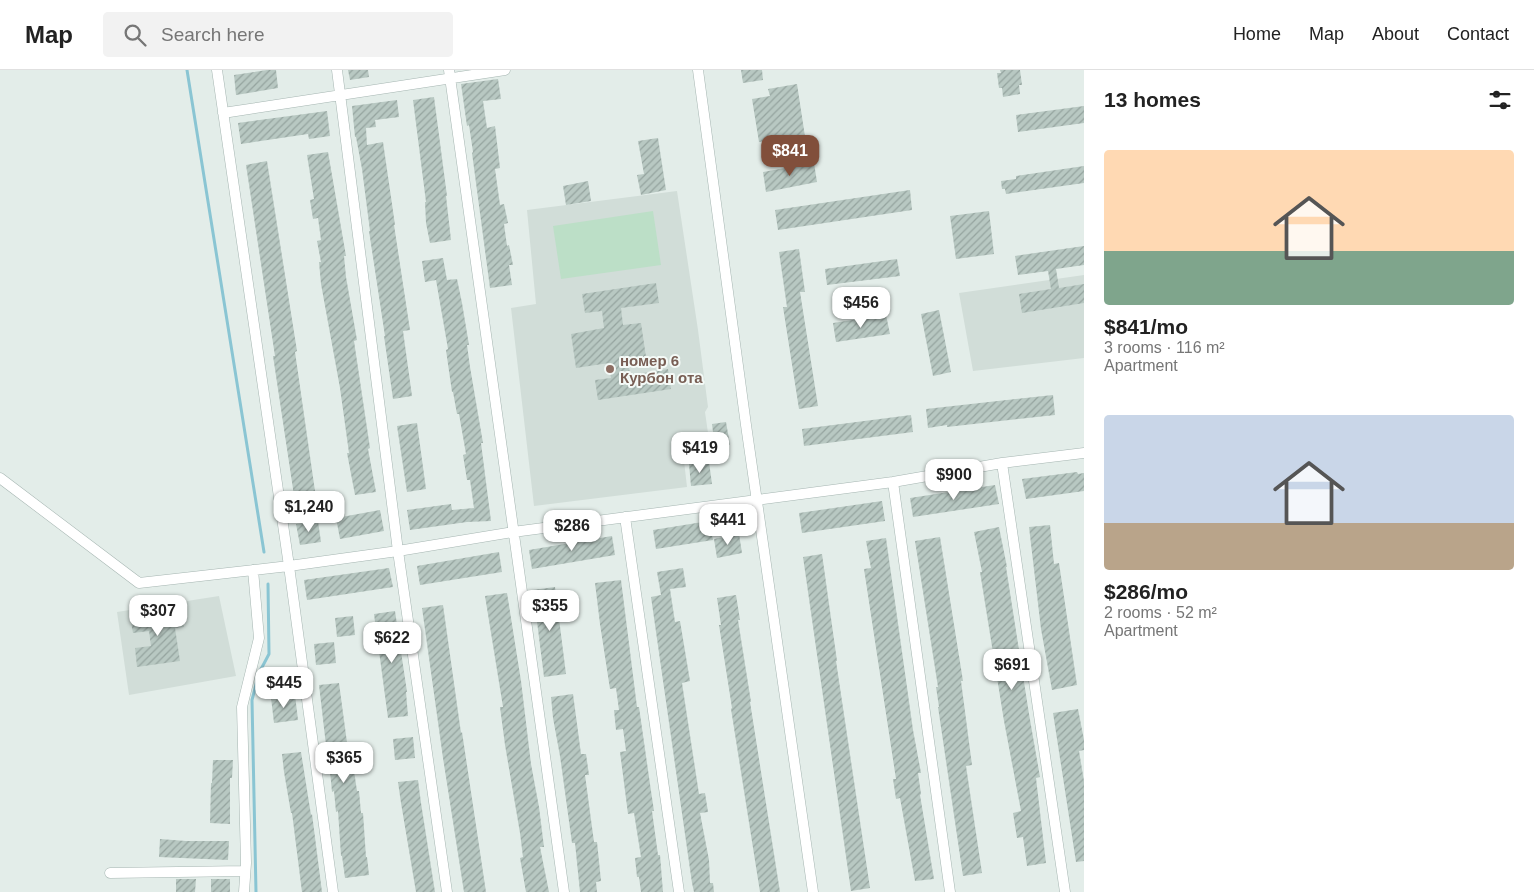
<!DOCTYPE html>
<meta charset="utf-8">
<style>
body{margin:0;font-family:Arial,sans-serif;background:#f2f2f2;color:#222;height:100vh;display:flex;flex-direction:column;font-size:19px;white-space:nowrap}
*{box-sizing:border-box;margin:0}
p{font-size:16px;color:#767676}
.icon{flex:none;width:28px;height:28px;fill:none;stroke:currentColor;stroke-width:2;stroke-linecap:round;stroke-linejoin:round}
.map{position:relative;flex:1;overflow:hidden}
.drawer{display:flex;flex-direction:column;background:#fff;width:450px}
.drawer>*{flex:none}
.price{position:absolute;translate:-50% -42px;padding:0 11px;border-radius:10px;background:#fff;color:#222;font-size:16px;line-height:32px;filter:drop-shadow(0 1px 2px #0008)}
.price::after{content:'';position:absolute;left:50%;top:30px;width:15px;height:11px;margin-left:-8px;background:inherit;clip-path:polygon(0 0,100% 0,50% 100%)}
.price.on{background:#814f3b;color:#fff}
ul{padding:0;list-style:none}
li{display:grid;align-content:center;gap:10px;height:265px;padding:0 20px}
li span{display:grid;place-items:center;height:155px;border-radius:5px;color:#555}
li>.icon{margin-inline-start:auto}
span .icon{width:90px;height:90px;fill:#fffc;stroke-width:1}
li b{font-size:21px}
h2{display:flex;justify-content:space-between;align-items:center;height:60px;padding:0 20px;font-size:21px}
header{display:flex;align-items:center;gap:30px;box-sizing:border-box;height:70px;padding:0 25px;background:#fff;border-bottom:1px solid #e0e0e0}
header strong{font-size:24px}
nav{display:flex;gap:28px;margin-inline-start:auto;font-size:18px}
.search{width:350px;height:45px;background:#f2f2f2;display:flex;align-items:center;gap:12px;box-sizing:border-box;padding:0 18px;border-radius:5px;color:#767676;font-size:19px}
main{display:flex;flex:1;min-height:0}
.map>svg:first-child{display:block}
</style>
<header>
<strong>Map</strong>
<div class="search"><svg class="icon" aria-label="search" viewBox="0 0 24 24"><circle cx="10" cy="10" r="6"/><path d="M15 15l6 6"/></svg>Search here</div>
<nav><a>Home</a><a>Map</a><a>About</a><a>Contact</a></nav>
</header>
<main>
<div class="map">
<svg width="1084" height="822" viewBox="0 0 1084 822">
<defs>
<pattern id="building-hatch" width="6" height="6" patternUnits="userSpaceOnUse" patternTransform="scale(1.25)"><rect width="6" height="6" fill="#b8c8c2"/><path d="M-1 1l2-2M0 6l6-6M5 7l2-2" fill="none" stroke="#95a49f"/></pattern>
</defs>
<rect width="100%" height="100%" fill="#e3ede9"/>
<path fill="#d1ddd8" d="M 677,121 L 698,260 L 708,337 L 705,342 L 710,377 L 683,382 L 687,417 L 534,436 L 511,238 L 536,234 L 527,140 Z
M 1084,205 L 1084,288 L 973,301 L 959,223 Z
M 219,526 L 236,606 L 129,625 L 117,542 Z"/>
<path fill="#bcdfc7" d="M 653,141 L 661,195 L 561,209 L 553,156 Z"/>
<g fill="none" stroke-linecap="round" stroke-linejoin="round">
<path stroke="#8ac5d3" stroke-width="3" d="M 187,0 L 264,482
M 256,822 L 252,630 L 259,603 L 269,584 L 268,514"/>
</g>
<path fill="url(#building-hatch)" d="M 267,0 L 276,0 L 278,18 L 236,25 L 234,5 Z
M 348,0 L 368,0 L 369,7 L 350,10 Z
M 741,0 L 762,0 L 763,10 L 743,13 Z
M 1000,0 L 1020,0 L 1022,15 L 1019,15 L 1020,24 L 1003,27 L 1002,18 L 999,18 L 997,3 L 1001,3 Z
M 498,9 L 501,29 L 483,31 L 487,58 L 495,56 L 500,98 L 495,99 L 500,135 L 504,134 L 508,153 L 504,154 L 507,176 L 509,175 L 513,195 L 509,195 L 512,215 L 490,218 L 472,83 L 473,82 L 469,55 L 467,56 L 461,14 Z
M 797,14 L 806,73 L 779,77 L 778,69 L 759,72 L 752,29 L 770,26 L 768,19 Z
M 434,27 L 447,126 L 446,126 L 451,170 L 430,173 L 426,153 L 425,132 L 426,132 L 413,30 Z
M 397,30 L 399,47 L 375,50 L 376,57 L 366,58 L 367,75 L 383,72 L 392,134 L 395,155 L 394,155 L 410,260 L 403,261 L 412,326 L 393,329 L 384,266 L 385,266 L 369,161 L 370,161 L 362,99 L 356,67 L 355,67 L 352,36 Z
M 1084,36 L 1084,53 L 1018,62 L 1016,45 Z
M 327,41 L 330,66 L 309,69 L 308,64 L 241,74 L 238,53 Z
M 658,68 L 666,120 L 641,125 L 637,105 L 644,104 L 638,71 Z
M 328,82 L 346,186 L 344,186 L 346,207 L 357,270 L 354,271 L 370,378 L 368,379 L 376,422 L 355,425 L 347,383 L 349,383 L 340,318 L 321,214 L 319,192 L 321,192 L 317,171 L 321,170 L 318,148 L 313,149 L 310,130 L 314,129 L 307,85 Z
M 267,91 L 297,281 L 295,282 L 316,428 L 295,432 L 273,286 L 275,286 L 246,95 Z
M 814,93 L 817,112 L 766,122 L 763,102 Z
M 1084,96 L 1084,113 L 1006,124 L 1005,119 L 1002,119 L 1001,111 L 1016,109 L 1016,106 Z
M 588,111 L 591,131 L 566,135 L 563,116 Z
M 910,120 L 912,140 L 778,160 L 775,140 Z
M 989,141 L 994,184 L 956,189 L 950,146 Z
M 1084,176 L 1084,195 L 1056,199 L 1059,218 L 1084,214 L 1084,233 L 1022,243 L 1019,224 L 1051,219 L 1048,201 L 1018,205 L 1015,186 Z
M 799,179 L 805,222 L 800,222 L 818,336 L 799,339 L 783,237 L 787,237 L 779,182 Z
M 443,188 L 447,210 L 457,209 L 462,233 L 469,275 L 467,275 L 470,297 L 483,373 L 481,373 L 491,451 L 467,452 L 410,460 L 407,440 L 451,434 L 452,440 L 474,438 L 470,410 L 467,410 L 463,385 L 466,384 L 459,344 L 457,344 L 453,322 L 452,322 L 446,280 L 448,279 L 436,210 L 425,212 L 422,191 Z
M 897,189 L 900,206 L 827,215 L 825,199 Z
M 656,213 L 659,233 L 621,238 L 623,255 L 641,253 L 646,287 L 628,290 L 630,305 L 668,299 L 671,319 L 598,330 L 595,310 L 611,308 L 609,293 L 576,298 L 571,264 L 604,258 L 602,241 L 585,243 L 582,224 Z
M 939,240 L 951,302 L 933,306 L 921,244 Z
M 886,245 L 890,264 L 836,272 L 833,253 Z
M 1053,325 L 1055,345 L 947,357 L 947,355 L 928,358 L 926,339 Z
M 911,345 L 913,362 L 804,376 L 802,359 Z
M 726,352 L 730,375 L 715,378 L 712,354 Z
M 417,353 L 426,419 L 407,422 L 397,356 Z
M 709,392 L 712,414 L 691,416 L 689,394 Z
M 1077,402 L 1078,404 L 1084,403 L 1084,421 L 1026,429 L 1022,409 Z
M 995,415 L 999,434 L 913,447 L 910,428 Z
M 882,431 L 885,451 L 802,463 L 799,443 Z
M 380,440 L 384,461 L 340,469 L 336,448 Z
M 318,451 L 321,472 L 300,475 L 296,454 Z
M 709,451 L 713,470 L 656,479 L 653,460 Z
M 1050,455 L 1054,494 L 1059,493 L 1077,615 L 1052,620 L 1041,559 L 1029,457 Z
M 999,457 L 1007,497 L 1006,497 L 1029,644 L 1040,707 L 1036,708 L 1046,793 L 1027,796 L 1023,767 L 1017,768 L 1013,743 L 1021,741 L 1004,651 L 980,502 L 982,502 L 974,462 Z
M 739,464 L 742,483 L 717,488 L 714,469 Z
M 612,466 L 615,485 L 532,499 L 529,480 Z
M 940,467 L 963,611 L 961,611 L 972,695 L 966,696 L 982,803 L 963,806 L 938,637 L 939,637 L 936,617 L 938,617 L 915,471 Z
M 886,468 L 913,660 L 921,703 L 918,703 L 921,724 L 920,725 L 934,809 L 915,811 L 900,728 L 896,729 L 893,709 L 896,709 L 864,499 L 871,498 L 866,471 Z
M 499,482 L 502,502 L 420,515 L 417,496 Z
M 822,484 L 837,591 L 836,591 L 870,818 L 851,821 L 803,487 Z
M 389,498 L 393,517 L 307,530 L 304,510 Z
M 683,498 L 686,517 L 670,519 L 675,552 L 680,551 L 690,611 L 682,613 L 699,724 L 705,723 L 708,742 L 700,743 L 709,790 L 710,813 L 713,813 L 714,822 L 694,822 L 692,813 L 651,527 L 661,525 L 657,502 Z
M 621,510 L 637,637 L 639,637 L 651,721 L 654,741 L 652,741 L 658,785 L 660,785 L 663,822 L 641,822 L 639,807 L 637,807 L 635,788 L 641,787 L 634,743 L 628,744 L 620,682 L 626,681 L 623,659 L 616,660 L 614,640 L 619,640 L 616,618 L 610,619 L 600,554 L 595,513 Z
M 555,517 L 566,604 L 544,607 L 533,520 Z
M 507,523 L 521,611 L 531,694 L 539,737 L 544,777 L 540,777 L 549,822 L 526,822 L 520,788 L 523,787 L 520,763 L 505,675 L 500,637 L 503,637 L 485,526 Z
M 736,525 L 740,550 L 738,550 L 751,632 L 750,632 L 780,822 L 760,822 L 731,639 L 732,638 L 719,555 L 721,555 L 717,528 Z
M 443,535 L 461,663 L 462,662 L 486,822 L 464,822 L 443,688 L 422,538 Z
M 181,539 L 184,557 L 175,558 L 180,591 L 137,597 L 135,578 L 151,576 L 149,561 L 133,563 L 130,546 Z
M 395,541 L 407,622 L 406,622 L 408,646 L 388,648 L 374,544 Z
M 353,546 L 355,565 L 337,567 L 335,548 Z
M 334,572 L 336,593 L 316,595 L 314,574 Z
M 339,613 L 348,680 L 351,680 L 357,721 L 359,721 L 361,743 L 363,743 L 366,787 L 367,787 L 369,805 L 345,808 L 342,786 L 341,786 L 338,741 L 336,742 L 334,721 L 332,722 L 330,701 L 329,701 L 319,615 Z
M 573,624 L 581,684 L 586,684 L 589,705 L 585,705 L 594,772 L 597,772 L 601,811 L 596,812 L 597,822 L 580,822 L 575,773 L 572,773 L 560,686 L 553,648 L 551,627 Z
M 295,625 L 298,650 L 274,653 L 271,628 Z
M 1078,639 L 1084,670 L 1084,680 L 1079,681 L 1084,711 L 1084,791 L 1076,792 L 1053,643 Z
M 413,667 L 415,688 L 395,690 L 393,669 Z
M 301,682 L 311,745 L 312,744 L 322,822 L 302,822 L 292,743 L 291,743 L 284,702 L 282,684 Z
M 213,690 L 233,690 L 232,708 L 230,708 L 230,754 L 210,753 L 211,713 L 212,713 Z
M 418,710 L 421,733 L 435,822 L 416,822 L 401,733 L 398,712 Z
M 160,769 L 186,771 L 229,771 L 228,790 L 159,787 Z
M 176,809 L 196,809 L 195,822 L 176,822 Z
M 211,809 L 230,809 L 230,822 L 211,822 Z"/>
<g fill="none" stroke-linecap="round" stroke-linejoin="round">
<g stroke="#a5b5b1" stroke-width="11">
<path id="minor" d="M 217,0 L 289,496 L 333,822
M 337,0 L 398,481 L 447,822
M 449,0 L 564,822
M 698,0 L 746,355 L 813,822
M 223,43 L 505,0
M 1002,393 L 1065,822
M 0,408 L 139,513 L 289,496 L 398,481 L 513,462 L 893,412 L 1002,393 L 1084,383
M 893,412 L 950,822
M 625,447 L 679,822
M 110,803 L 245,801
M 244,822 L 246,793 L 242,637 L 259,568 L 253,500"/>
</g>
<use href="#minor" stroke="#fff" stroke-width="10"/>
</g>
<circle fill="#8d6e63" stroke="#f4faf7" stroke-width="2" cx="610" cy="299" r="5"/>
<g text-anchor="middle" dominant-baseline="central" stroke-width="4" stroke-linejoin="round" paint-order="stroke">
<g font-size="15" font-weight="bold" fill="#785e54" stroke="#f4faf7" text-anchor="start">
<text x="620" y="290">номер 6<tspan x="620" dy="17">Курбон ота</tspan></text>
</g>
</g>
</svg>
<b class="price on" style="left:790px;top:107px">$841</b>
<b class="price" style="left:861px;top:259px">$456</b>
<b class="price" style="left:700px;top:404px">$419</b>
<b class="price" style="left:954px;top:431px">$900</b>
<b class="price" style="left:309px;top:463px">$1,240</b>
<b class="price" style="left:728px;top:476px">$441</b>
<b class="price" style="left:572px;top:482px">$286</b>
<b class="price" style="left:550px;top:562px">$355</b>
<b class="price" style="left:158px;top:567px">$307</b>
<b class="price" style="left:392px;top:594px">$622</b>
<b class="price" style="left:1012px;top:621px">$691</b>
<b class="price" style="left:284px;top:639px">$445</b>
<b class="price" style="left:344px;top:714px">$365</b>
</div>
<section class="drawer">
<h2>13 homes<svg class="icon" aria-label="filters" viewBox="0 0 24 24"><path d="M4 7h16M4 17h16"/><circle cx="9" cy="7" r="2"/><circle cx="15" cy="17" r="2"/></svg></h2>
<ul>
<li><span style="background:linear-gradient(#ffd9b3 65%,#7fa58c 0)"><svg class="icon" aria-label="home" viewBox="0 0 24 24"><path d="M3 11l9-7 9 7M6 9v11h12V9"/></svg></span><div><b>$841/mo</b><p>3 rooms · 116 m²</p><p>Apartment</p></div></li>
<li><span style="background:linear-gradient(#c9d6e8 70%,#b9a48a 0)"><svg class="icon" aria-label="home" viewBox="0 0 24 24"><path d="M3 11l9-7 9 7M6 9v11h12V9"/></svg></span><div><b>$286/mo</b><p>2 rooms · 52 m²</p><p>Apartment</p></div></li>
</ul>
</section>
</main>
